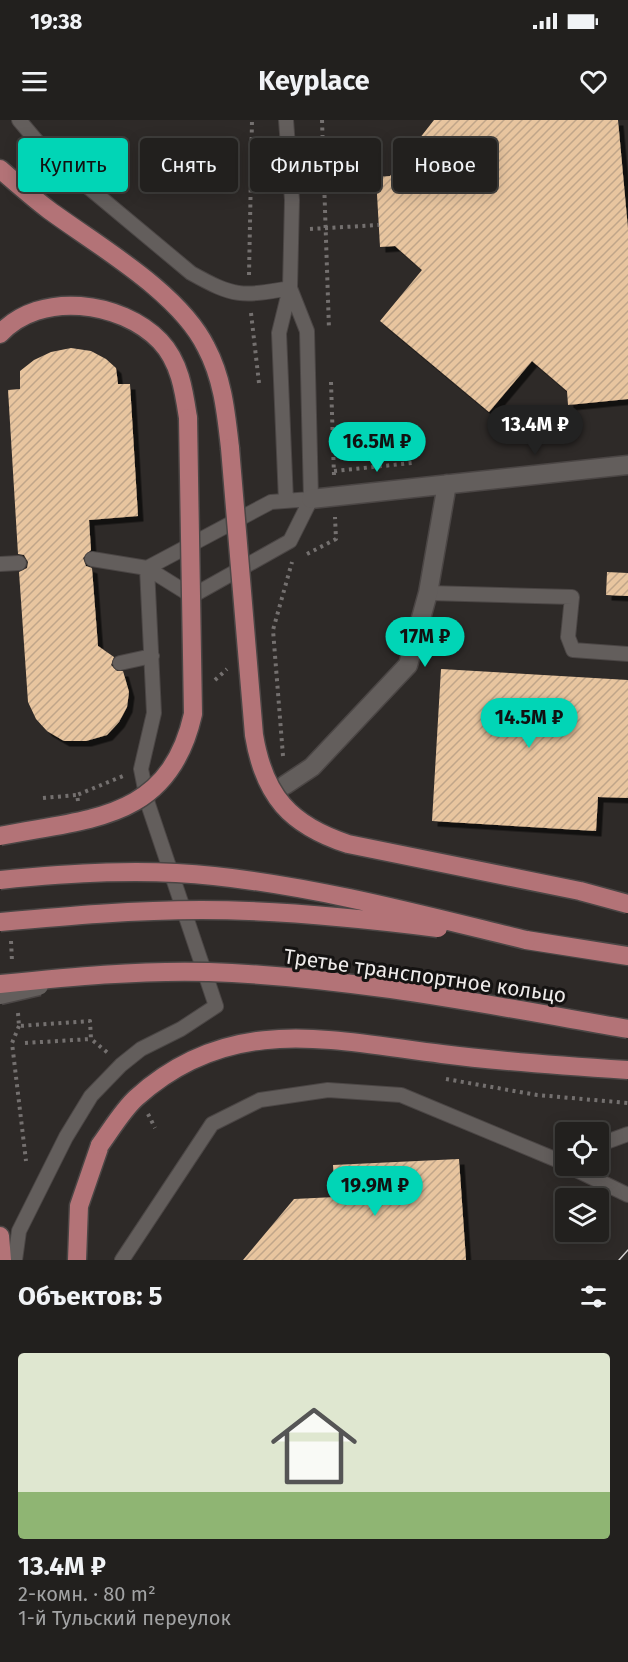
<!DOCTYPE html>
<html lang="ru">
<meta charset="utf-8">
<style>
body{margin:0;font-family:"Fira Sans",sans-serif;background:#2a2827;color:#f1f3f6;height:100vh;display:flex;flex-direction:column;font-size:22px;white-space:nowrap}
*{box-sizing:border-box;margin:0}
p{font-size:20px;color:#a2a3a4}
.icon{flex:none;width:33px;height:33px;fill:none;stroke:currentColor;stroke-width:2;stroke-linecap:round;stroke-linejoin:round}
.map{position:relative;height:1140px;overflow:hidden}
.sheet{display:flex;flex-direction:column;background:#22201e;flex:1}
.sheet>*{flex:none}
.guide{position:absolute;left:18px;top:18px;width:592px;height:54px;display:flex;gap:12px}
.controls{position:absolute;left:555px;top:1002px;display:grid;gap:12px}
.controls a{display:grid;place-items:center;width:54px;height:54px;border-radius:6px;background:#22201e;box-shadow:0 3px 15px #0003,0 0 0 2px #3f3e3c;font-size:30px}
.price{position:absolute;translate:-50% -51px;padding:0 14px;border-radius:21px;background:#01d5b6;color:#111;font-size:20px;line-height:39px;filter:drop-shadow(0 2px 3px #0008)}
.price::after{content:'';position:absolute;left:50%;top:36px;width:18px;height:14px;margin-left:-9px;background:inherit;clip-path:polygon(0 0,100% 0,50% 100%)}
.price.active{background:#222;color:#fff}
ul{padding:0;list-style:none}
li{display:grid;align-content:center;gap:12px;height:318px;padding:0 18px}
li span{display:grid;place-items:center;height:186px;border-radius:6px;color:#555}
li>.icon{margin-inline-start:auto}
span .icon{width:108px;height:108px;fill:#fffc;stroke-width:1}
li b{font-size:26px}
h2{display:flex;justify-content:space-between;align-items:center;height:72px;padding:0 18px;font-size:26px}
.pill{padding:0 21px;border-radius:6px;background:#22201e;box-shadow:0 3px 15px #0003,0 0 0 2px #3f3e3c;font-size:21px;line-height:54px}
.pill.active{background:#01d5b6;color:#111}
.status{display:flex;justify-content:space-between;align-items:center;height:42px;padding:0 30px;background:#22201e;direction:ltr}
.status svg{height:16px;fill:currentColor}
header{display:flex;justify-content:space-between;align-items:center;height:78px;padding:0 18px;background:#22201e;font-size:27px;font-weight:700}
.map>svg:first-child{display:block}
</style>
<div class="status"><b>19:38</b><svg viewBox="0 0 49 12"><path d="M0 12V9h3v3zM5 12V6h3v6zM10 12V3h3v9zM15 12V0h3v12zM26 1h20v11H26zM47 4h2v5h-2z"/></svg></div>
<header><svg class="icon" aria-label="menu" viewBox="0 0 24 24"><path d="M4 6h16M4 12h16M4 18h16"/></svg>Keyplace<svg class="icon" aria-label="heart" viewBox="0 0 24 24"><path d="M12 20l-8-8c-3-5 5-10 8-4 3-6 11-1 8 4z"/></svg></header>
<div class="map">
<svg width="628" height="1140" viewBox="0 0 628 1140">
<defs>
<pattern id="building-hatch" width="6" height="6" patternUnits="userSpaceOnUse" patternTransform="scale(1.5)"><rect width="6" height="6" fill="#e8c59f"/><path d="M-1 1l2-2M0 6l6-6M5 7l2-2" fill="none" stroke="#c0a589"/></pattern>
<filter id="shadow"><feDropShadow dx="5.5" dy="5.5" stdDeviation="0" flood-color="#0009"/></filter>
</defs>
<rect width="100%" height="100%" fill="#2e2a28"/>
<path fill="url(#building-hatch)" filter="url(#shadow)" d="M 434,0 L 618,0 L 628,109 L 628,279 L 568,285 L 567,271 L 532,241 L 489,292 L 380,201 L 422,150 L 395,126 L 380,127 L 376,57 L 390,56 Z
M 71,228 L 91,231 L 106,239 L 116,248 L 118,264 L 130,264 L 138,396 L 89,400 L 91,430 L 83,438 L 86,446 L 92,448 L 98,526 L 114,537 L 111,545 L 117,551 L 123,551 L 129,572 L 127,587 L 119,602 L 107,615 L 86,621 L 64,621 L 47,611 L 36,599 L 28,582 L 19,452 L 27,448 L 28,442 L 24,435 L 18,434 L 8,270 L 20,269 L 20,251 L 34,240 L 51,232 Z
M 607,452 L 628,453 L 628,476 L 606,475 Z
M 441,549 L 628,560 L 628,678 L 598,677 L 596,711 L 432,701 Z
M 459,1039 L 466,1140 L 243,1140 L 294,1079 L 335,1077 L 333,1045 Z"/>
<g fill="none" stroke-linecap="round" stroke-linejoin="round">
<g stroke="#4b4645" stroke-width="16">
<path id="lane" d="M 19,0 L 46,32 L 191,153 C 234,177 241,177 290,168 L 292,80 L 286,0
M 92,439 L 147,448 L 192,476 L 290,421 L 311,379 L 307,211 L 290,168 L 279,213 L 286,381
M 0,444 L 19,443
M 147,448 L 271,382 L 311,379
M 428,473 L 572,477 L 568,517 L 573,530 L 628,534
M 120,543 L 152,536
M 598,1025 L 628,1014
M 568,1046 L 628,1075
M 15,1140 L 19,1111 L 66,1017 L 91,976 L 121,945 L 141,929 L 181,909 L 216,886 L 148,684 L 141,649 L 154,593 L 147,448
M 122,1140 L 212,1004 L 260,980 L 328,970 L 401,975 L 557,1040"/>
</g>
<g stroke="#4b4645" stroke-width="21">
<path id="street" d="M 311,379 L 628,345
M 285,665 L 312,647 L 408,545 L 428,473 L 447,364"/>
</g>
<g stroke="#4b4645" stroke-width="21">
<path id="primary" d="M 0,49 C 16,63 32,77 49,90 C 98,126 179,172 206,227 C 223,259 226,293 230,328
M 0,214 C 40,170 121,181 160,221 C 180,242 184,271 188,298
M 526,820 L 628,836
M 0,1116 L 2,1140
M 77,1140 L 79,1086 L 100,1025"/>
</g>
<path stroke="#74706f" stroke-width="4" stroke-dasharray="3 4.5" stroke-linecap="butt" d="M 322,0 L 329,209
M 310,109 L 379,105
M 249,155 L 252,0
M 251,193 L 259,263
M 331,262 L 334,356
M 334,351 L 412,343
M 307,434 L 336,419 L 335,397
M 215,560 L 227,549
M 283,636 L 273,510 L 292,442
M 43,678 L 77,675
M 78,681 L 77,675 L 123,656
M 11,821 L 12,841
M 18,893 L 19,906 L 90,901 L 91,919 L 108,933
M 19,906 L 12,923 L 26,1041
M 25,923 L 91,919
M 148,994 L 155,1008"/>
<use href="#lane" stroke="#635e5c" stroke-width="14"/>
<use href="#street" stroke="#635e5c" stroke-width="18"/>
<use href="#primary" stroke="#b37377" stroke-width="18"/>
<path stroke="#d5d2d1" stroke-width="1.5" d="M 619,1140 L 628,1130"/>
<g stroke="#4b4645" stroke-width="21" stroke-linecap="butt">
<path id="secondary-bridge" d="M 0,875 L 39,866"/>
</g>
<g stroke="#4b4645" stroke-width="21" stroke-linecap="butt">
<path id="primary-bridge" d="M 230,328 L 254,615 C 264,676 290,705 348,724 L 580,771 L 628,784
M 0,716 C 90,698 169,701 193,594 L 188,298
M 0,760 C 70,753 143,748 214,756 C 319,767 423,795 526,820
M 0,802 C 67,796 134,790 201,790 C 280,790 359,798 438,808
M 0,864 C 69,857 139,850 209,852 C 350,857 490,885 628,909
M 100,1025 C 111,1010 122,991 136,978 C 230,893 329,920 442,934 C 504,942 566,946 628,950"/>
</g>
<path stroke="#74706f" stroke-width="4" stroke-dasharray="3 4.5" stroke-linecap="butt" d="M 446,959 L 537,975 L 628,983"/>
<use href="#secondary-bridge" stroke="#635e5c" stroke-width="18"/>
<use href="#primary-bridge" stroke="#b37377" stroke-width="18"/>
</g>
<g text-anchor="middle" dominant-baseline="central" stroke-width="6" stroke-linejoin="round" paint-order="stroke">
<g font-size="21" fill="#eeebea" stroke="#151312">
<text transform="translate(425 856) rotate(8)">Третье транспортное кольцо</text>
</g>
</g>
</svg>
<div class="controls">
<a><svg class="icon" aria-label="locate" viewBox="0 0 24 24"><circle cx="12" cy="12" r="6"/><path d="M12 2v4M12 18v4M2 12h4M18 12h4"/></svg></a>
<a><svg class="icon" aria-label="layers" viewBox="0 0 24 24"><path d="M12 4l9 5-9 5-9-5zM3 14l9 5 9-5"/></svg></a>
</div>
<b class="price active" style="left:535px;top:336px">13.4M ₽</b>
<b class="price" style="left:377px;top:353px">16.5M ₽</b>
<b class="price" style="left:425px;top:548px">17M ₽</b>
<b class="price" style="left:529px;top:629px">14.5M ₽</b>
<b class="price" style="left:375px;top:1097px">19.9M ₽</b>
<div class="guide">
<a class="pill active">Купить</a>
<a class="pill">Снять</a>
<a class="pill">Фильтры</a>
<a class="pill">Новое</a>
</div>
</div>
<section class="sheet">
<h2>Объектов: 5<svg class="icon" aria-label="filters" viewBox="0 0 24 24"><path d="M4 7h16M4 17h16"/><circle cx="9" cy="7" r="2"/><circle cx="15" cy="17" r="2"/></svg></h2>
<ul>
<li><span style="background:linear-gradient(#dfe7d0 75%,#8fb573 0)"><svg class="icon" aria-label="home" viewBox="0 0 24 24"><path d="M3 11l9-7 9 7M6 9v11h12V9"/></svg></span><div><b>13.4M ₽</b><p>2-комн. · 80 m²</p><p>1-й Тульский переулок</p></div></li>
</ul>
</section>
